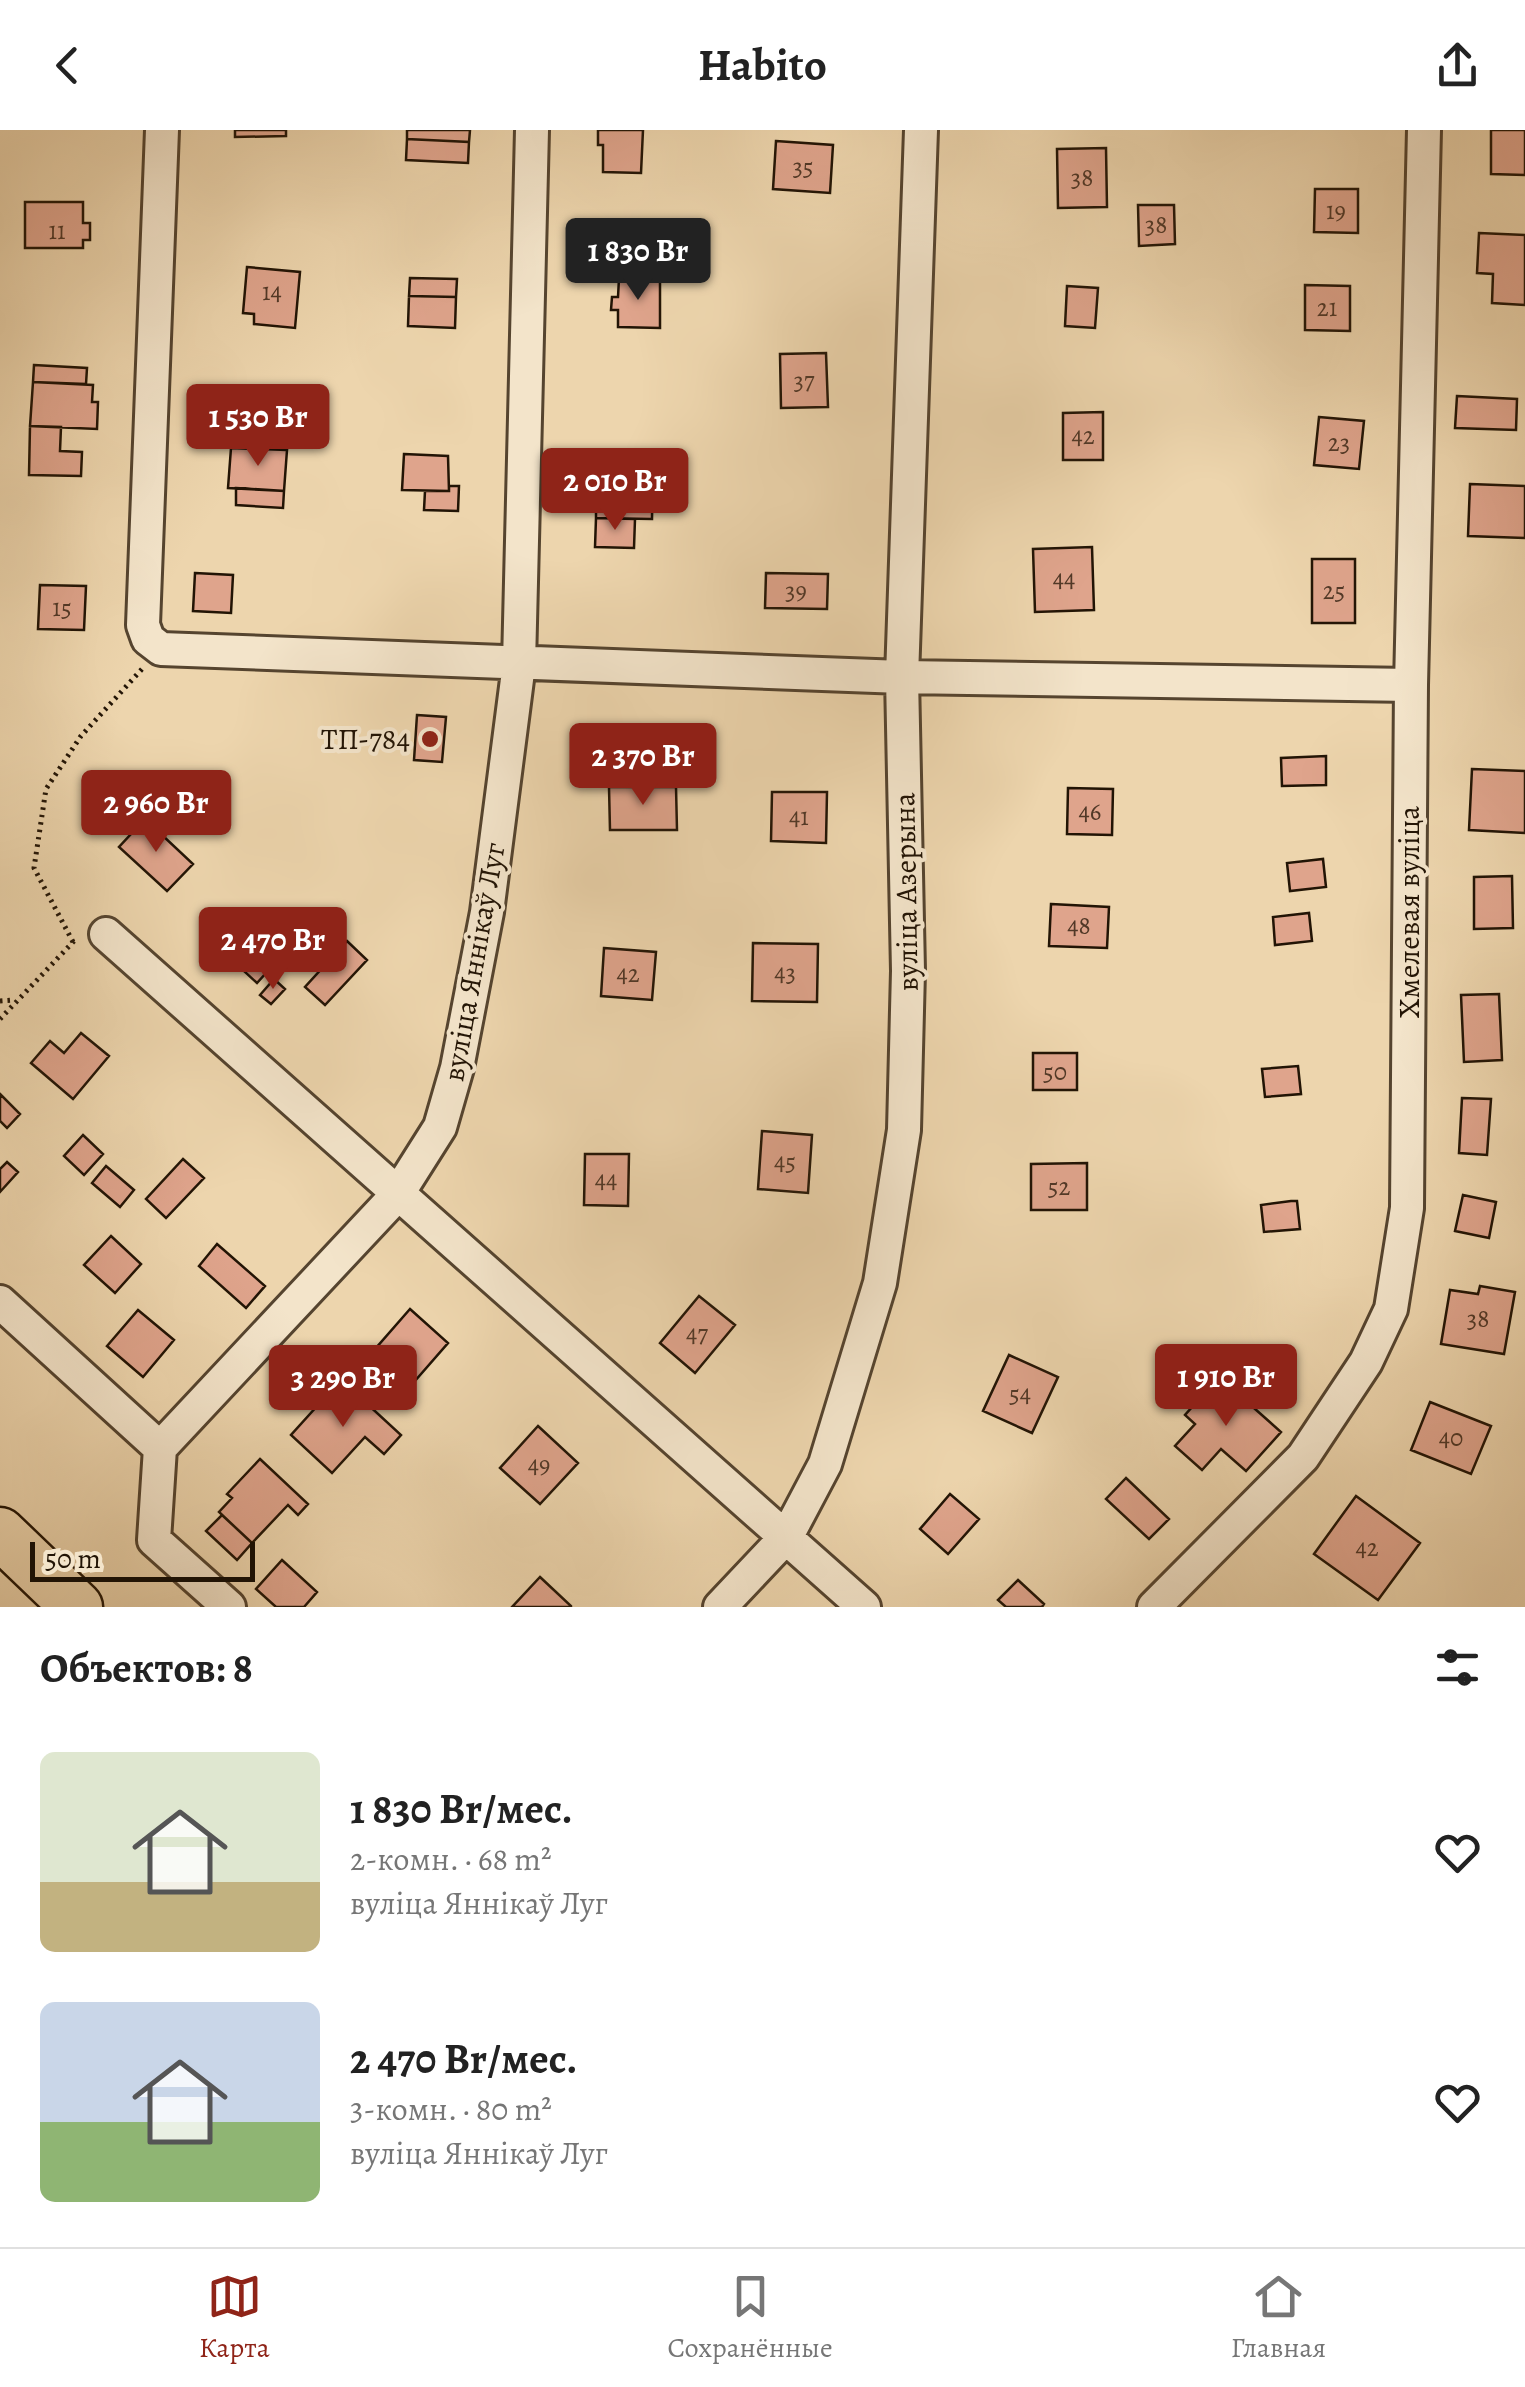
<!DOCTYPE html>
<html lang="ru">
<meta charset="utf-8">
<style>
body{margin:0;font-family:Alegreya,serif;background:#f2f2f2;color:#222;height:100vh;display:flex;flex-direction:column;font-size:38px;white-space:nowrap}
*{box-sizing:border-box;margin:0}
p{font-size:32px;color:#767676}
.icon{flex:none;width:55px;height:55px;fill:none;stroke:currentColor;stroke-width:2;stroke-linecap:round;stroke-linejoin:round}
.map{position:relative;height:1477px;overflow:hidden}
.panel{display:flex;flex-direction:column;background:#fff;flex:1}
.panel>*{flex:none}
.scale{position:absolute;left:30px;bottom:25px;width:225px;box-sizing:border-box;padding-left:10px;border:5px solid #221405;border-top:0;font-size:28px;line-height:35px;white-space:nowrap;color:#221405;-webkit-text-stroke:8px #f3e4ca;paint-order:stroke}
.price{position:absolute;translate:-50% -85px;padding:0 22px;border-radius:10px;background:#8f2418;color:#fff;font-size:32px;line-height:65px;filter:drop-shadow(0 2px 5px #0008)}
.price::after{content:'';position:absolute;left:50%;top:60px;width:30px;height:22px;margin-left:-15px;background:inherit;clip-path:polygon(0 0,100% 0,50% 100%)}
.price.current{background:#222;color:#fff}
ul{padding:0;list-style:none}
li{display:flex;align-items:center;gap:30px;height:250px;padding:0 40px}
li span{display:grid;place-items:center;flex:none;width:280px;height:200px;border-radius:15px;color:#555}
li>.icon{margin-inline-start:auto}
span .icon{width:120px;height:120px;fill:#fffc;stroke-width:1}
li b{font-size:42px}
h2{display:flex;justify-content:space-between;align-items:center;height:120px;padding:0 40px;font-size:42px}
header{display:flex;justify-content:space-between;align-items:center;height:130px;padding:0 40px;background:#fff;font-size:45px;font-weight:700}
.dock{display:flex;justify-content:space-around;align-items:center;height:140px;border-top:2px solid #e0e0e0;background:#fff;font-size:28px;color:#767676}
.dock a{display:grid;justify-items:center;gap:5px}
.dock .current{color:#8f2418}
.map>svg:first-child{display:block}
</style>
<header><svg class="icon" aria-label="back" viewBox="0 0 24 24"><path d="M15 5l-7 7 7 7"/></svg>Habito<svg class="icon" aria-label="share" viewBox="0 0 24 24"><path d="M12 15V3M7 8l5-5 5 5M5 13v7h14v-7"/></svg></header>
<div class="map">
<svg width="1525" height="1477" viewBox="0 0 1525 1477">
<rect width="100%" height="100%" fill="#edd5ad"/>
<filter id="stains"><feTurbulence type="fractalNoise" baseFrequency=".002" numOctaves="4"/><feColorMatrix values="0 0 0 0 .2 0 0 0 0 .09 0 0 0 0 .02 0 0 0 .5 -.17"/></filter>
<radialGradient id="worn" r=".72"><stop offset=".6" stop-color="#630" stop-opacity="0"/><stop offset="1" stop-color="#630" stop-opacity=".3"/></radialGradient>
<path fill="#dfa48c" stroke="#221405" stroke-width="2.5" d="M 235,0 L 286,0 L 286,6 L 235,7 Z
M 407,0 L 470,0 L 469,12 L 407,9 Z
M 598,0 L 643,0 L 641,43 L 603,42 L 603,15 L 598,15 Z
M 1491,0 L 1525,0 L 1525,45 L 1491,44 Z
M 407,9 L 469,12 L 468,33 L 406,30 Z
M 776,11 L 833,15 L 830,63 L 773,59 Z
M 1106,18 L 1107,77 L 1058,78 L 1057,19 Z
M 1315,59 L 1358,59 L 1358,103 L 1314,102 Z
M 25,72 L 83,72 L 83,93 L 90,93 L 90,110 L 83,110 L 83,118 L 25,118 Z
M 1138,75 L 1174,75 L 1175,114 L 1139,116 Z
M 1479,103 L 1525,105 L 1525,175 L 1492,173 L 1493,144 L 1477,143 Z
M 247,137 L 300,142 L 295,198 L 254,194 L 254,184 L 243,183 Z
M 410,148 L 457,149 L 456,167 L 409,166 Z
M 619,148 L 660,148 L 660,198 L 618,197 L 618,180 L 611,180 L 612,167 L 618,167 Z
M 1305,155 L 1350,156 L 1350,201 L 1305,200 Z
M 1067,156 L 1098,158 L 1095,198 L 1065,196 Z
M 409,166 L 456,167 L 455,198 L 408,196 Z
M 826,223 L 828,277 L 781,278 L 780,224 Z
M 34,235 L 87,238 L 86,254 L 33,252 Z
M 33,252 L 93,255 L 92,272 L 98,272 L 97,299 L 30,296 Z
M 1457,266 L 1517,269 L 1516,300 L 1455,298 Z
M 1103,282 L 1103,330 L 1063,330 L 1063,283 Z
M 1319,287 L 1364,291 L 1359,339 L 1314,335 Z
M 30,296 L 61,297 L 60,321 L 82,322 L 81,346 L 29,345 Z
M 231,318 L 287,320 L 284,361 L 228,358 Z
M 404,324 L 448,326 L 449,361 L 402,360 Z
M 597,331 L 653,332 L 652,389 L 596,388 L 596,370 L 589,370 L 590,346 L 596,346 Z
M 1470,354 L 1525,356 L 1525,408 L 1468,406 Z
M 449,356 L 459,356 L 458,381 L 424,380 L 425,361 L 449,361 Z
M 236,358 L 284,361 L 283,378 L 236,375 Z
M 596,388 L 635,389 L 634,418 L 595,417 Z
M 1092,417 L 1094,480 L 1035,482 L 1033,419 Z
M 1312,429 L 1355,429 L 1355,493 L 1312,493 Z
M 195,443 L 233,445 L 231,483 L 193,481 Z
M 766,443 L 828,444 L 827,479 L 765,478 Z
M 40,455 L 86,456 L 84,500 L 38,499 Z
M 417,585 L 446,587 L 442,632 L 414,630 Z
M 1326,626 L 1326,655 L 1282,656 L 1281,628 Z
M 1472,639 L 1525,641 L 1525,703 L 1469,700 Z
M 609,657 L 676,657 L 677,700 L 610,700 Z
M 1068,658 L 1113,659 L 1112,705 L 1067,704 Z
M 772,662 L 827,662 L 826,713 L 771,711 Z
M 145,689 L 193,734 L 167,761 L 119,717 Z
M 1323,729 L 1326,757 L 1290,761 L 1287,733 Z
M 1512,746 L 1513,798 L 1474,799 L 1474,747 Z
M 1051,774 L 1109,777 L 1107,818 L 1049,816 Z
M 1309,783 L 1312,811 L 1275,815 L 1273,787 Z
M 268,792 L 292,814 L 257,853 L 232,830 Z
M 347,811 L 367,830 L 325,875 L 305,857 Z
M 753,813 L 818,814 L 817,872 L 752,871 Z
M 604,818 L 656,822 L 652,870 L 601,866 Z
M 274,849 L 285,859 L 271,874 L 260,865 Z
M 1499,864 L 1502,930 L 1464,932 L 1461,865 Z
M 81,903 L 109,926 L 73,969 L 31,933 L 50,911 L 64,923 Z
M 1033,923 L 1077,923 L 1077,960 L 1033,960 Z
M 1298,936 L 1301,964 L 1265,967 L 1262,939 Z
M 0,964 L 20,984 L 7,998 L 0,991 Z
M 1462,968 L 1491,969 L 1487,1025 L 1459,1023 Z
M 762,1001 L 812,1005 L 808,1063 L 758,1059 Z
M 83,1005 L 103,1024 L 84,1045 L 64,1026 Z
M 585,1024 L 629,1024 L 628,1076 L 584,1075 Z
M 183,1029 L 204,1048 L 166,1088 L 146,1069 Z
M 7,1032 L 18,1042 L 0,1062 L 0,1039 Z
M 1087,1033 L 1087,1080 L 1031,1080 L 1031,1034 Z
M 106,1036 L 134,1060 L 120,1077 L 92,1053 Z
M 1463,1065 L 1496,1072 L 1489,1108 L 1455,1101 Z
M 1291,1071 L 1297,1071 L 1300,1099 L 1264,1102 L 1261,1075 Z
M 111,1106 L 141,1134 L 115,1163 L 84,1135 Z
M 217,1114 L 265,1156 L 246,1178 L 199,1136 Z
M 1480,1156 L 1515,1162 L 1504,1224 L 1441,1214 L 1450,1160 L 1478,1164 Z
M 699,1166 L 735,1195 L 695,1243 L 660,1213 Z
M 410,1179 L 448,1213 L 414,1252 L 376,1218 Z
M 138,1180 L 174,1210 L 143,1247 L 107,1216 Z
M 1009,1225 L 1058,1247 L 1032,1303 L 983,1281 Z
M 1219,1247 L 1281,1302 L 1246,1341 L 1221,1319 L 1202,1340 L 1175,1316 L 1195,1294 L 1185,1285 Z
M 351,1259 L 401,1305 L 384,1324 L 365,1307 L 332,1343 L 291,1305 L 328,1264 L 338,1274 Z
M 1430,1272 L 1491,1296 L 1471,1344 L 1411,1320 Z
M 538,1296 L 578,1333 L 540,1374 L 500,1338 Z
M 260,1329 L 308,1374 L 298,1385 L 288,1375 L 252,1413 L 219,1382 L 232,1368 L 227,1364 Z
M 1126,1348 L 1169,1389 L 1149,1409 L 1106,1369 Z
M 950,1364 L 979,1389 L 948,1424 L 920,1399 Z
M 1356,1366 L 1420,1413 L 1378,1470 L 1314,1424 Z
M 222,1385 L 252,1413 L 237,1430 L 206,1401 Z
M 282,1430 L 317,1462 L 304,1477 L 276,1477 L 256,1459 Z
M 540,1447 L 571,1476 L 571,1477 L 512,1477 Z
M 1018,1450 L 1044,1474 L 1042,1477 L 1006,1477 L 998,1470 Z"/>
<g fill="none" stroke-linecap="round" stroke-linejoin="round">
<g stroke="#55442f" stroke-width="38">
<path id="minor" d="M 162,0 L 143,495 L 148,509 L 161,519 L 902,547 L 1411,555
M 106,804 L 864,1477
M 0,1172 L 160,1318 L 154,1410 L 229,1477
M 160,1318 L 397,1065 L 440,997 L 457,938 L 487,782 L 519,534 L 532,0
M 720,1477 L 787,1406 L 825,1334 L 880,1153 L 904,1000 L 908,841 L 902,547 L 921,0
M 1154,1477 L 1303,1327 L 1366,1232 L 1391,1179 L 1407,1078 L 1411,555 L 1424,0"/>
</g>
<g stroke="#221405" stroke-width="55">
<path id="primary" d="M 0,1403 L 77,1477"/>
</g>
<path stroke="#221405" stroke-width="5" stroke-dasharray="2.5 5" stroke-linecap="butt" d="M 73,812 L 34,738 L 46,659 L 81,606 L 142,539
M 0,871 L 14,870
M 0,889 L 74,811"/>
<use href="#minor" stroke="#f3e4ca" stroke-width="32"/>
<use href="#primary" stroke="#edd5ad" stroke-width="50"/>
</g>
<circle fill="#8f2418" stroke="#f3e4ca" stroke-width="4" cx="430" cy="609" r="10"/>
<g text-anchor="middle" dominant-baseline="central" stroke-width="8" stroke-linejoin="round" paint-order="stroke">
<g font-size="25" fill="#513827">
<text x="803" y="37">35</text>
<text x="1082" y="48">38</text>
<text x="1336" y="81">19</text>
<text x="1156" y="95">38</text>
<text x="57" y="101">11</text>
<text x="272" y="162">14</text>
<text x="1327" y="178">21</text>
<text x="804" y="251">37</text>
<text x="1083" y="306">42</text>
<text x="1339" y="313">23</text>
<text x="1064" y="449">44</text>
<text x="796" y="461">39</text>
<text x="1334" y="461">25</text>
<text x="62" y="478">15</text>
<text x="1090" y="682">46</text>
<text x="799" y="687">41</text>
<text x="1079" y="796">48</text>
<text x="785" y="843">43</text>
<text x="628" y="844">42</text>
<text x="1055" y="942">50</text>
<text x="785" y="1032">45</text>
<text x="606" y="1050">44</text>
<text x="1059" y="1057">52</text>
<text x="1478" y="1189">38</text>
<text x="697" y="1204">47</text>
<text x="1020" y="1264">54</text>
<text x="1451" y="1308">40</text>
<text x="539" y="1335">49</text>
<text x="1367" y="1418">42</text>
</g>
<g font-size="30" fill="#221405" stroke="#f3e4ca" text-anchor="end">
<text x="410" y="609">ТП-784</text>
</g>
<g font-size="30" fill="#221405" stroke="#f3e4ca">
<text transform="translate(906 762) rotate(-91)">вуліца Азерына</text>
<text transform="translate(1409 782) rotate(-90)">Хмелевая вуліца</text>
<text transform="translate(474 832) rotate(-80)">вуліца Яннікаў Луг</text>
</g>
</g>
<rect width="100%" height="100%" filter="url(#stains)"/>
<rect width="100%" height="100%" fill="url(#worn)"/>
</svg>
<div class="scale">50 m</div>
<b class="price current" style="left:638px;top:173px">1 830 Br</b>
<b class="price" style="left:258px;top:339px">1 530 Br</b>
<b class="price" style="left:615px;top:403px">2 010 Br</b>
<b class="price" style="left:643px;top:678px">2 370 Br</b>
<b class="price" style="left:156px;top:725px">2 960 Br</b>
<b class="price" style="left:273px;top:862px">2 470 Br</b>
<b class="price" style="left:1226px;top:1299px">1 910 Br</b>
<b class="price" style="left:343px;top:1300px">3 290 Br</b>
</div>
<section class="panel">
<h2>Объектов: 8<svg class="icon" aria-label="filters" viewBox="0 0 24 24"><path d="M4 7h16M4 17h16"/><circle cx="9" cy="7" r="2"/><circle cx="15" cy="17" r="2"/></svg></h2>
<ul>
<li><span style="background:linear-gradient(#dfe7d0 65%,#c2b280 0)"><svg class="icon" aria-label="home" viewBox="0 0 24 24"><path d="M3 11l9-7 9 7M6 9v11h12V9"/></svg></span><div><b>1 830 Br/мес.</b><p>2-комн. · 68 m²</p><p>вуліца Яннікаў Луг</p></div><svg class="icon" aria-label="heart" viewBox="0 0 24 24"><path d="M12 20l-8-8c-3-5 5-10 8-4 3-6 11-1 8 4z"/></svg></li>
<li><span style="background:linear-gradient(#c9d6e8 60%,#8fb573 0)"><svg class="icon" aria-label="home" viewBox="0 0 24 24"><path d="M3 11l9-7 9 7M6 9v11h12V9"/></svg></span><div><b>2 470 Br/мес.</b><p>3-комн. · 80 m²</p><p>вуліца Яннікаў Луг</p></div><svg class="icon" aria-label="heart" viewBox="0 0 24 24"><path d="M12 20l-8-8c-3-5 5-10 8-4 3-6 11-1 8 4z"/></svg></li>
</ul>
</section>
<nav class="dock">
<a class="current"><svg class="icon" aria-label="map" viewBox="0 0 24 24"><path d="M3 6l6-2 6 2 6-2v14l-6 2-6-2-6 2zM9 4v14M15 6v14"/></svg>Карта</a>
<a><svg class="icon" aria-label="saved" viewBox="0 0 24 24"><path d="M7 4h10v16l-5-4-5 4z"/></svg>Сохранённые</a>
<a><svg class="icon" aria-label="home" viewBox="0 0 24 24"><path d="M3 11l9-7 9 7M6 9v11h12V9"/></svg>Главная</a>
</nav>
